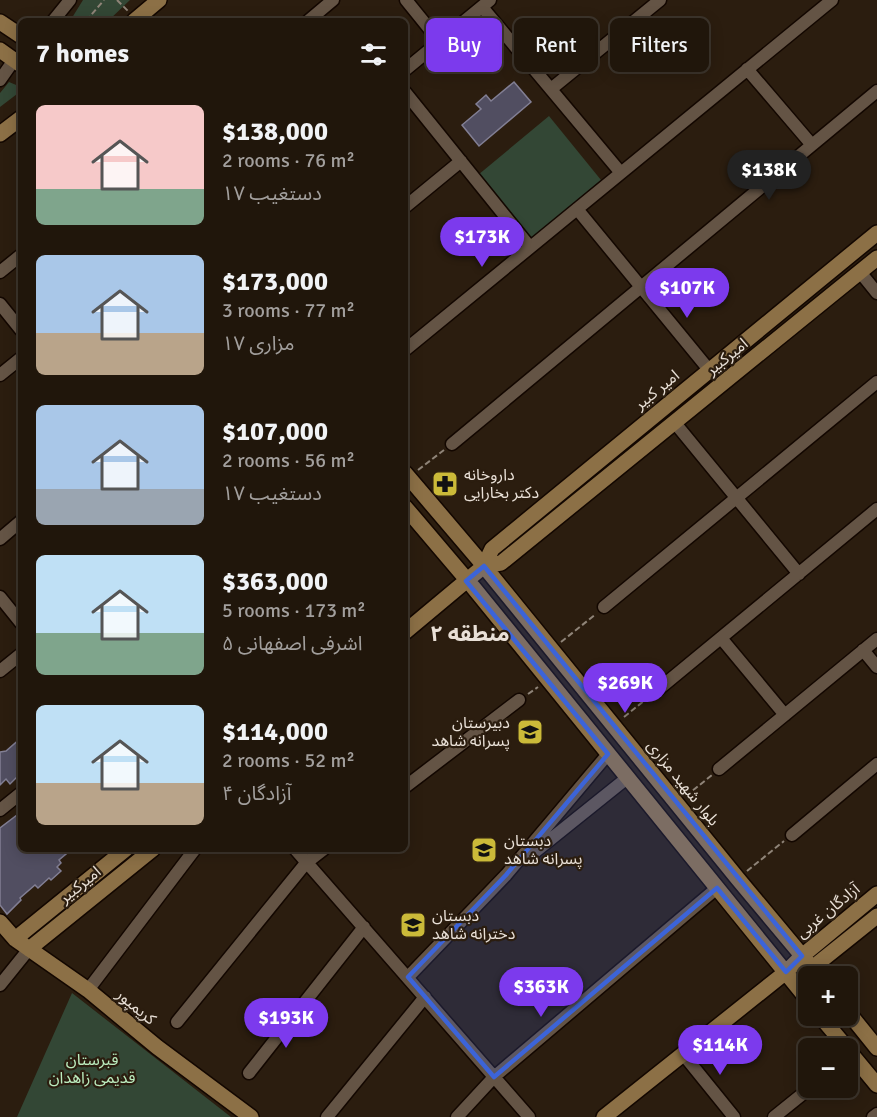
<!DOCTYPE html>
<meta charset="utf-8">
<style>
body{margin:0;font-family:Signika,"Noto Sans Arabic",sans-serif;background:#2d2319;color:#f1f3f6;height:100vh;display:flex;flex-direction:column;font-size:22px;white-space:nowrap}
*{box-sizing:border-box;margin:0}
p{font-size:20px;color:#a29f9d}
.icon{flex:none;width:33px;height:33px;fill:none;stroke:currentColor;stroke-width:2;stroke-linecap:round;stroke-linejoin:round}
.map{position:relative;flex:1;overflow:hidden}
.sheet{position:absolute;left:18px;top:18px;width:390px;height:834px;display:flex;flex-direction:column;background:#20160b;border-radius:9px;box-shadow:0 3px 15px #0003,0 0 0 2px #3d352c}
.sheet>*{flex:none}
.top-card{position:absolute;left:426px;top:18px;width:360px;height:54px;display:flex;gap:12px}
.buttons{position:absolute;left:798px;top:966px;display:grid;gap:12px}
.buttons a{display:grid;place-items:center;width:60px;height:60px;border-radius:9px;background:#20160b;box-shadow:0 3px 15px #0003,0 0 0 2px #3d352c;font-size:30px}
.price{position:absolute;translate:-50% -51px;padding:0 14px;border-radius:21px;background:#7c3aed;color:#fff;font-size:20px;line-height:39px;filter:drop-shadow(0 2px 3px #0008)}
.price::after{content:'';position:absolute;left:50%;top:36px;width:18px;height:14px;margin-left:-9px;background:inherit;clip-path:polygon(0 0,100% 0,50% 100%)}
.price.active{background:#222;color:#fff}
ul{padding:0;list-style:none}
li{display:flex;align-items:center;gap:18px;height:150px;padding:0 18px}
li span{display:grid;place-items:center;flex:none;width:168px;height:120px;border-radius:9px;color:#555}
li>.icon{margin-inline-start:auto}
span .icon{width:72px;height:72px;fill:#fffc;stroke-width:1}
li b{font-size:26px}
h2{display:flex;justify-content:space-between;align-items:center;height:72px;padding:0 18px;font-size:26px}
.tag{padding:0 21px;border-radius:9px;background:#20160b;box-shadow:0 3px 15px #0003,0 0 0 2px #3d352c;font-size:21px;line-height:54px}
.tag.active{background:#7c3aed;color:#fff}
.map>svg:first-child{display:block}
</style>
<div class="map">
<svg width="877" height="1117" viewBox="0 0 877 1117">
<rect width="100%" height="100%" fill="#2b1d0f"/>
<path fill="#334735" d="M 83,0 L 130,0 L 108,21 L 70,21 Z
M 9,82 L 21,87 L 21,91 L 0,107 L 0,93 Z
M 549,116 L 601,180 L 531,239 L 478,175 Z
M 72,993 L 231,1117 L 17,1117 Z"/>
<path fill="#514e61" stroke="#827f94" stroke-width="1.5" d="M 514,82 L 531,102 L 479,146 L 462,125 L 481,109 L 476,104 L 486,95 L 491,101 Z
M 21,738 L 21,773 L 10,784 L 6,779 L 0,785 L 0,752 L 6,751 Z
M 21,812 L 21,849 L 72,849 L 59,860 L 61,863 L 57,867 L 61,871 L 51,880 L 49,878 L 38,888 L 35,885 L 20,898 L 21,900 L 7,914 L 0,905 L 0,828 Z"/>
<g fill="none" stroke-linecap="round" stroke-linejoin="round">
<g stroke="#130700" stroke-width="15">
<path id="street" d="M 406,0 L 440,42
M 482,7 L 621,173
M 53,21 L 70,0
M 308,21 L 333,0
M 747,69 L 812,145
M 405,70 L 490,0
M 0,80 L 14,60
M 551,89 L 660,0
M 405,92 L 530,247
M 405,207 L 461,161
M 577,209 L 710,371
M 0,272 L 21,255
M 860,272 L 877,293
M 0,304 L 21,330
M 405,350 L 832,0
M 0,375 L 21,358
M 675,423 L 799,574
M 452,444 L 877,91
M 0,539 L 21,521
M 0,597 L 21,623
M 604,607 L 877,382
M 721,638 L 785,715
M 863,650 L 877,667
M 0,671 L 21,654
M 654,693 L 877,509
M 719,769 L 877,639
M 405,787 L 519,700
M 0,810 L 21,793
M 792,835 L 877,764
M 295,849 L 529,1117
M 526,859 L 627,778
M 408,977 L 506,875 L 608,754
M 0,985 L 29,949
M 88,990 L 195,849
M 177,1022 L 306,863 L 324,849
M 683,1054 L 734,1117
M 249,1073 L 364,927
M 327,1117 L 425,997
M 457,1117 L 494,1077 L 717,888
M 774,1117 L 810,1088
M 873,1117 L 877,1114"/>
</g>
<g stroke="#130700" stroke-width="18">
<path id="secondary" d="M 134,21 L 159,0
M 0,22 L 21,36
M 0,50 L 21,65
M 0,134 L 21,118
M 405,473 L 479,560 L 738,879 L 819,976
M 405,507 L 473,587 L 808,1000
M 484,566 L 501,563 L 877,258
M 405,632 L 484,566 L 492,549 L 877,233
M 0,922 L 15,939 L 88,990 L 157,1047 L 251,1117
M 15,939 L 126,849
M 29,949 L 153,849
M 804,970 L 812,968 L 877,916
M 848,1012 L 877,1048
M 820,1016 L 847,1048
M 848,1050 L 877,1085
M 604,1117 L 786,972 L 802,956 L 877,894"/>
</g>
<path stroke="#8f8478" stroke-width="2" stroke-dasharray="6 3" stroke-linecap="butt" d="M 117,0 L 128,11
M 86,21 L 104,0
M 418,470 L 444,450
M 561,642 L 596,614
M 528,694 L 538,687
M 624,717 L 645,700
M 686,796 L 712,775
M 747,871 L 784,841"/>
<use href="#street" stroke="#645445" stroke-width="12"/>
<use href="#secondary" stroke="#8c7046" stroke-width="15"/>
</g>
<path fill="#3c64d8" fill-opacity="0.2" stroke="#3c64d8" stroke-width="4.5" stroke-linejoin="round" d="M 484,566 L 802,956 L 786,972 L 717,888 L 494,1077 L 408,977 L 506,875 L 608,754 L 466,581 Z"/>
<defs>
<g id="pharmacy-square" transform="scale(1.35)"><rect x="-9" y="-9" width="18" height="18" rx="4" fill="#cbba39" stroke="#2b1d0f"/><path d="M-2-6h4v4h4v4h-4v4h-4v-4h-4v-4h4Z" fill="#111"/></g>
<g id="school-square" transform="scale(1.35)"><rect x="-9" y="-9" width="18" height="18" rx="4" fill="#cbba39" stroke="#2b1d0f"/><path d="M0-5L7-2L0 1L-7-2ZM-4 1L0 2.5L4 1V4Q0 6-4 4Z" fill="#111"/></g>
</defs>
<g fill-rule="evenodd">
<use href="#pharmacy-square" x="445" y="484"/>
<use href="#school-square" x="530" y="732"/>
<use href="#school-square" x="484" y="850"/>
<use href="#school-square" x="413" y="925"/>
</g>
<g text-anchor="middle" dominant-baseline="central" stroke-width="4.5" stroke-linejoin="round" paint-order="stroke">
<g font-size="16" fill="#e9e0d7" stroke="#2b1d0f">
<text transform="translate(727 357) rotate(-39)">امیرکبیر</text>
<text transform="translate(657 390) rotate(-39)">امیر کبیر</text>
<text transform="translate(683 783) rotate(51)">بلوار شهید مزاری</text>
<text transform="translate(80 885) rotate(-39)">امیرکبیر</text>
<text transform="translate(828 911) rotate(-39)">آزادگان غربی</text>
<text transform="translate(136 1007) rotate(40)">کریمپور</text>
</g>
<g font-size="16" fill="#e9e0d7" stroke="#2b1d0f" text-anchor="start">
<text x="464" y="475">داروخانه<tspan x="464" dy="18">دکتر بخارایی</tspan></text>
<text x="510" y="723" text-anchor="end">دبیرستان<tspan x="510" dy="18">پسرانه شاهد</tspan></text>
<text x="504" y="841">دبستان<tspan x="504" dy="18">پسرانه شاهد</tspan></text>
<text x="432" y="916">دبستان<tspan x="432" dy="18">دخترانه شاهد</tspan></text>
</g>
<g font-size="16" fill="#bbecbe" stroke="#2b1d0f">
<text x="92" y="1060">قبرستان<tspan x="92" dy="18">قدیمی زاهدان</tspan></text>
</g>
<g font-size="22" font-weight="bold" fill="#e9e0d7" stroke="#2b1d0f">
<text x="470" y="633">منطقه ۲</text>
</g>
</g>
</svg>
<div class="buttons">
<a>+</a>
<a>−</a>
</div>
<b class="price active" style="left:769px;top:201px">$138K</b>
<b class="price" style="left:482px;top:268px">$173K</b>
<b class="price" style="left:687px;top:319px">$107K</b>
<b class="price" style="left:625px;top:714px">$269K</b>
<b class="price" style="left:541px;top:1018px">$363K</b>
<b class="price" style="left:286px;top:1049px">$193K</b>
<b class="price" style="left:720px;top:1076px">$114K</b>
<div class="top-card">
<a class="tag active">Buy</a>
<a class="tag">Rent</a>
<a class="tag">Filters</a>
</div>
<section class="sheet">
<h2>7 homes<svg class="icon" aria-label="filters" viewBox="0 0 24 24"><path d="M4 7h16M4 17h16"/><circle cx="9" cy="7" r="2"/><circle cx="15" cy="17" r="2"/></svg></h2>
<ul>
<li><span style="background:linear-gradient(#f6c9c9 70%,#7fa58c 0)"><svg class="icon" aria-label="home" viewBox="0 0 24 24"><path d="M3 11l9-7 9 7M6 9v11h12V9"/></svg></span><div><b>$138,000</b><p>2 rooms · 76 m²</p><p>دستغیب ۱۷</p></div></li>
<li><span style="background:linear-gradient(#a9c7e8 65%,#b9a48a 0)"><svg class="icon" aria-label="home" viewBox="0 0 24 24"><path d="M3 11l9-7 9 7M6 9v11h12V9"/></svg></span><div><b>$173,000</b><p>3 rooms · 77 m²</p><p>مزاری ۱۷</p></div></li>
<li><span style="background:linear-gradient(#a9c7e8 70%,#9aa5b1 0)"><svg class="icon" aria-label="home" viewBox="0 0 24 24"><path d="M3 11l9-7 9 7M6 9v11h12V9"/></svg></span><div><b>$107,000</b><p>2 rooms · 56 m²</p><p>دستغیب ۱۷</p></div></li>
<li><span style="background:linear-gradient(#bfe0f5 65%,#7fa58c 0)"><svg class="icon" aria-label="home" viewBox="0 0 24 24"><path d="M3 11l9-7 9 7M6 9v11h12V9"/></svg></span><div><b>$363,000</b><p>5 rooms · 173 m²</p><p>اشرفی اصفهانی ۵</p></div></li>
<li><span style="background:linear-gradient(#bfe0f5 65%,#b9a48a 0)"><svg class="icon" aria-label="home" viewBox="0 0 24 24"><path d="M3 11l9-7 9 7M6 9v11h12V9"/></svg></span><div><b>$114,000</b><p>2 rooms · 52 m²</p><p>آزادگان ۴</p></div></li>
</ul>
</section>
</div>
